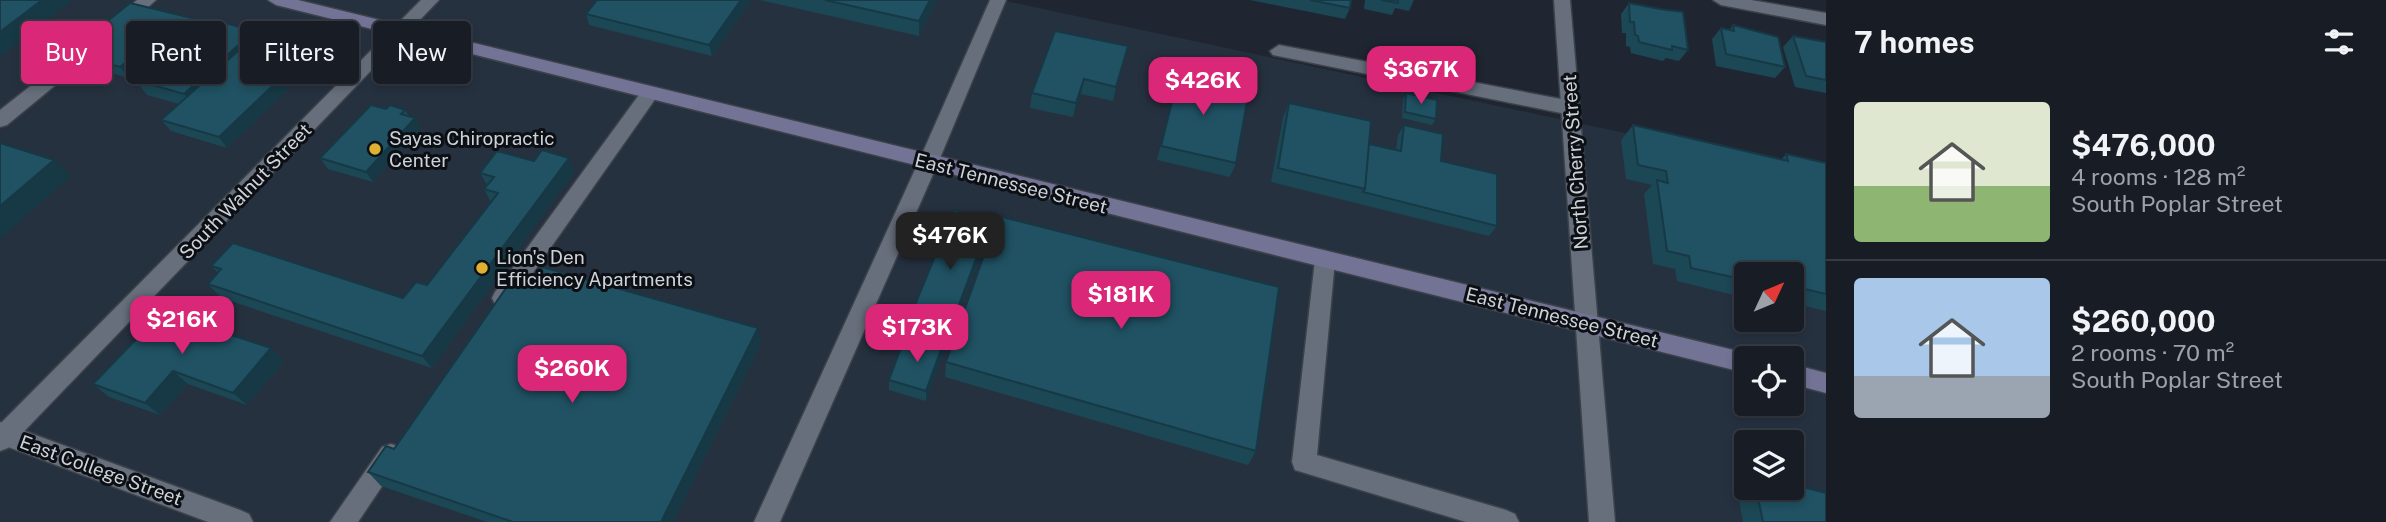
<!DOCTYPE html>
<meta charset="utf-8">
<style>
body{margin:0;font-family:"Public Sans",sans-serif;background:#242932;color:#f1f3f6;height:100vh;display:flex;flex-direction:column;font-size:26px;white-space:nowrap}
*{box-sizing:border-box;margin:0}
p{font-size:23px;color:#9ea1a7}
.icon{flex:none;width:38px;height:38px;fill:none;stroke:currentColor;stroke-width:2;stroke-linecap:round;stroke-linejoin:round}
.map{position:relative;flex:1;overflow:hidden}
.side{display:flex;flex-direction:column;background:#171c25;width:560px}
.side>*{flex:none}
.hud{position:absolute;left:21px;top:21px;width:665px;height:63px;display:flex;gap:14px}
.needle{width:46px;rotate:46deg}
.fabs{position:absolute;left:1734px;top:262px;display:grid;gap:14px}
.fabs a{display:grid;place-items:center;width:70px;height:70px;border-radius:7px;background:#171c25;box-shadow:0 4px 10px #0003,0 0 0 2px #363a42;font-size:35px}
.price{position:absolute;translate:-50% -60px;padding:0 16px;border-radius:14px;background:#db2777;color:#fff;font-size:23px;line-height:46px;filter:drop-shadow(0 2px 4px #0008)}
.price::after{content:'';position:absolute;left:50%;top:42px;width:21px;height:16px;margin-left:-10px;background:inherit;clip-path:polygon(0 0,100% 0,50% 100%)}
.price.current{background:#222;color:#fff}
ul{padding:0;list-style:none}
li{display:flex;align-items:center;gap:21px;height:175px;padding:0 28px}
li+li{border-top:2px solid #363a42}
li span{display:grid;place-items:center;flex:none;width:196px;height:140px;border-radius:7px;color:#555}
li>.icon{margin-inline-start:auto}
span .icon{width:84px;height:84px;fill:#fffc;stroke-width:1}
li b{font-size:30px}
h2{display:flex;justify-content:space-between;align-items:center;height:84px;padding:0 28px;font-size:30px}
.tag{padding:0 24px;border-radius:7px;background:#171c25;box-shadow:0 4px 10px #0003,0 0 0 2px #363a42;font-size:24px;line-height:63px}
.tag.current{background:#db2777;color:#fff}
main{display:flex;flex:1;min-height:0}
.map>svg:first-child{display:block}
</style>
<main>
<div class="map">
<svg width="1826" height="522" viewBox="0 0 1826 522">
<rect width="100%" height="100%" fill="#1f2631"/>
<path fill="#263140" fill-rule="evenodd" d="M 0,0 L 1001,0 L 1826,176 L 1826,522 L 0,522 ZM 1746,275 L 1792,275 L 1792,320 L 1746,320 ZM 1746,359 L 1792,359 L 1792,404 L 1746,404 ZM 1746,443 L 1792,443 L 1792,488 L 1746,488 Z"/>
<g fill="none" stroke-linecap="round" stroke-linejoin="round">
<g stroke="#3c424a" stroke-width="3">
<path id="service" d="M 137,0 L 156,0 L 125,28 L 113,28 L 110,24 L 113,20 Z
M 86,45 L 92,47 L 95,51 L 92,55 L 7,125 L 0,127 L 0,110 L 80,47 Z
M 1279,45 L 1571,101 L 1578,103 L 1580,108 L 1578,113 L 1571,115 L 1273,55 L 1270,51 Z
M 650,87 L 656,88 L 659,93 L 656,98 L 511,304 L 503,307 L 495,304 L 492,298 L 495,292 L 644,88 Z
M 1325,252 L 1332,254 L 1335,260 L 1317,455 L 1506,510 L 1515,514 L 1519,522 L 1466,522 L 1295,470 L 1292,462 L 1315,260 L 1318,254 Z
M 391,444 L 400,447 L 403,455 L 358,522 L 330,522 L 382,447 Z"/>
</g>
<g stroke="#3c424a" stroke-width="3">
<path id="minor" d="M 990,0 L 1006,0 L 938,163 L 935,168 L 928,170 L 921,168 L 918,163 Z
M 1554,0 L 1570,0 L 1615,522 L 1589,522 Z
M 0,422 L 240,510 L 249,514 L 253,522 L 208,522 L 0,444 Z"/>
</g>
<g stroke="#3c424a" stroke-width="3">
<path id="tertiary" d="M 421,0 L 439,0 L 8,448 L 0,451 L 0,424 Z
M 1713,0 L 1751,0 L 1826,13 L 1826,25 L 1721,5 Z
M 928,156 L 935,158 L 938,163 L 780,522 L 754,522 L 918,163 L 921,158 Z"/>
</g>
<g stroke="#3c424a" stroke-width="3">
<path id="secondary" d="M 268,0 L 298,0 L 1746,353 L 1755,359 L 1746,359 L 1746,373 L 276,5 Z
M 1792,364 L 1826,373 L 1826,393 L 1792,384 Z"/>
</g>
<use href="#service" fill="#676f7c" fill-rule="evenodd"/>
<use href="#minor" fill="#676f7c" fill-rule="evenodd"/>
<use href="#tertiary" fill="#676f7c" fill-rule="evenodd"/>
<use href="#secondary" fill="#737396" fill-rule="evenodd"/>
</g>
<path fill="#1c4755" d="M 751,0 L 712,56 L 589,25 L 586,14 Z
M 760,0 L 937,0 L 919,36 Z
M 1250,0 L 1351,0 L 1350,8 L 1345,19 Z
M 1365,0 L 1414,0 L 1409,11 L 1395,8 L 1392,15 L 1364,9 Z
M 1629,3 L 1688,50 L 1679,61 L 1666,58 L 1663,61 L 1631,53 L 1630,47 L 1626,46 L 1626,33 L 1622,33 L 1621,14 Z
M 204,21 L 254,31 L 256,35 L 311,49 L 318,60 L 227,148 L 171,131 L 161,120 L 179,104 L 147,95 L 135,80 L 147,70 L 141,68 L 129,78 L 90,67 L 79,77 L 67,73 L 57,62 Z
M 1733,25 L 1785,67 L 1775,78 L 1716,66 L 1712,39 L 1721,28 L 1729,30 Z
M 1793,36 L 1826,42 L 1826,93 L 1795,87 L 1783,47 Z
M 1124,61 L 1113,101 L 1081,94 L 1073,117 L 1030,108 L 1032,93 Z
M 1179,73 L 1206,93 L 1236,163 L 1230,177 L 1157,160 Z
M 1406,93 L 1436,119 L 1432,125 L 1402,118 L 1403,99 Z
M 1289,103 L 1369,144 L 1396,150 L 1398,135 L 1404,125 L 1441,161 L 1497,226 L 1489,236 L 1271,182 L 1283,117 Z
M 386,109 L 405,110 L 409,116 L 421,128 L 373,182 L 328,169 L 320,158 Z
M 1633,125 L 1781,160 L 1786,154 L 1826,163 L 1826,311 L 1792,303 L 1792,275 L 1746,275 L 1746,293 L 1742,292 L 1738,296 L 1677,281 L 1675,269 L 1653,264 L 1644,194 L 1652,185 L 1626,179 L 1621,140 Z
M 574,172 L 432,368 L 221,298 L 208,284 L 218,273 L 211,266 L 403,298 L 427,285 L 491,202 L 484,189 L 487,185 L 480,173 Z
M 991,219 L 990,230 L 947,344 L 944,343 L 944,351 L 926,401 L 889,390 L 889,380 L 918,349 L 922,337 L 908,332 L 908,322 Z
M 233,334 L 232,335 L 284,361 L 247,405 L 188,384 L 160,415 L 109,397 L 93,384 Z
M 761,343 L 673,522 L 487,522 L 381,486 L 368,472 L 394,449 Z
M 946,362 L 1256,451 L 1248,465 L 945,377 Z
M 1746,479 L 1746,488 L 1792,488 L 1826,522 L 1743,522 L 1736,485 Z"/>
<path fill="#163945" d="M 42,0 L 73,0 L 0,57 L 0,32 Z
M 741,0 L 751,0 L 712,56 L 709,45 Z
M 930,0 L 937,0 L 919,36 L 919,21 Z
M 254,31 L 263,46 L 195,108 L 184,94 Z
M 1128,46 L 1124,61 L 1113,101 L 1116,87 Z
M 311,49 L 318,60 L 227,148 L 219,137 Z
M 81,56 L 90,67 L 79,77 L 69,66 Z
M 132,57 L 141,68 L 129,78 L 120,67 Z
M 1084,79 L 1081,94 L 1073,117 L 1076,103 Z
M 415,118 L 421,128 L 373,182 L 366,172 Z
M 569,158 L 574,172 L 432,368 L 422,356 Z
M 54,160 L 71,176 L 0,239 L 0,206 Z
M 991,219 L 990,230 L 947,344 L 948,334 Z
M 220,321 L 233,334 L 226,342 L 213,329 Z
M 758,328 L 761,343 L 673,522 L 661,522 Z
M 944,341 L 944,351 L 926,401 L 926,391 Z
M 271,348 L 284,361 L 247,405 L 233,393 Z
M 173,371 L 188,384 L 160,415 L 145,403 Z"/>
<path fill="#205263" stroke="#163945" stroke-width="2" d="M 0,0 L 42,0 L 0,32 Z
M 597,0 L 741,0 L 709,45 L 586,14 Z
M 825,0 L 930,0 L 919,21 Z
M 1310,0 L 1351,0 L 1350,8 Z
M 1381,0 L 1398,0 L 1398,3 Z
M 130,3 L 204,21 L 154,63 L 132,57 L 120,67 L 81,56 L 69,66 L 57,62 Z
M 1629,3 L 1660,9 L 1683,12 L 1688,50 L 1672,46 L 1672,50 L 1639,42 L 1638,36 L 1635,35 L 1634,22 L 1630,22 Z
M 207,18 L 254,31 L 184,94 L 135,80 Z
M 1733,25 L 1778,37 L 1785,67 L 1726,54 L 1721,28 L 1734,31 Z
M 1055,31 L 1128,46 L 1116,87 L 1084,79 L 1076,103 L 1032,93 Z
M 256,35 L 311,49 L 219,137 L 161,120 Z
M 1793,36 L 1826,42 L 1826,80 L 1806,76 Z
M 1183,58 L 1212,64 L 1206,93 L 1247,102 L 1236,163 L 1161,146 Z
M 1406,93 L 1437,100 L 1436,119 L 1405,112 Z
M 1289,103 L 1371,121 L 1365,189 L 1278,168 Z
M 371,105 L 386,109 L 390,105 L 405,110 L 401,114 L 415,118 L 366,172 L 320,158 Z
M 1404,125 L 1443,134 L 1441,161 L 1497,174 L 1497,226 L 1363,192 L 1365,189 L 1369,144 L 1401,151 Z
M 1633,125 L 1788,161 L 1786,154 L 1826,163 L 1826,294 L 1792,286 L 1792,275 L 1746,275 L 1746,280 L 1691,268 L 1689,256 L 1667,251 L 1657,180 L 1668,183 L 1666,171 L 1638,165 Z
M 0,143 L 54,160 L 0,206 Z
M 542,150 L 569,158 L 422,356 L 208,284 L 221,269 L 211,266 L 233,243 L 403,298 L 416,282 L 427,285 L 498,193 L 484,189 L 494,177 L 480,173 L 497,151 L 534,161 Z
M 954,210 L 991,219 L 948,334 L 908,322 Z
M 998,216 L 1279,287 L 1256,451 L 946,362 Z
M 542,267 L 758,328 L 661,522 L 513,522 L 368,472 L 386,446 L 394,449 L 515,275 L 533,280 Z
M 170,304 L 220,321 L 213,329 L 271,348 L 233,393 L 173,371 L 145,403 L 93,384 Z
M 923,335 L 944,341 L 926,391 L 889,380 L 902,345 L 918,349 Z
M 1792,484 L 1826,493 L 1826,522 L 1763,522 L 1756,488 L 1792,488 Z"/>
<g fill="#dfb133" stroke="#0c0f14" stroke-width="2.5">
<circle cx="375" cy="149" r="7"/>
<circle cx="482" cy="268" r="7"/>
</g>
<g text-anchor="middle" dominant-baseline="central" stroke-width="6" stroke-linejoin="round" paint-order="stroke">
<g font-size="19" fill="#cdd2d9" stroke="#0c0f14" text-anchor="start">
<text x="389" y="138">Sayas Chiropractic<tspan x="389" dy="22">Center</tspan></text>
<text x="496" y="257">Lion's Den<tspan x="496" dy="22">Efficiency Apartments</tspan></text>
</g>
<g font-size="19" fill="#cdd2d9" stroke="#0c0f14">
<text transform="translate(1575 162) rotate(-94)">North Cherry Street</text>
<text transform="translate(1011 183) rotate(14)">East Tennessee Street</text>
<text transform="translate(245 191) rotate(-46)">South Walnut Street</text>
<text transform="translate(1562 317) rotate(14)">East Tennessee Street</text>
<text transform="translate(101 470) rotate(20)">East College Street</text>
</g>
</g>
</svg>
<div class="fabs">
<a><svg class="needle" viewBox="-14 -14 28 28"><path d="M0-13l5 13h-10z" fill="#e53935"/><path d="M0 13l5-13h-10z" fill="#9ea1a7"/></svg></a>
<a><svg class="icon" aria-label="locate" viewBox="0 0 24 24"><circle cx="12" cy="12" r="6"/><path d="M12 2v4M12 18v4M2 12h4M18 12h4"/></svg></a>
<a><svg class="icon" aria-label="layers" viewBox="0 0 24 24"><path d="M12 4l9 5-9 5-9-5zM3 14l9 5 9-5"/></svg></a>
</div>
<b class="price" style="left:1421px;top:106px">$367K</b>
<b class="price" style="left:1203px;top:117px">$426K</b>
<b class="price current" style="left:950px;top:272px">$476K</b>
<b class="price" style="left:1121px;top:331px">$181K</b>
<b class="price" style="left:182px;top:356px">$216K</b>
<b class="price" style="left:917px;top:364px">$173K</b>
<b class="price" style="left:572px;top:405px">$260K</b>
<div class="hud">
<a class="tag current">Buy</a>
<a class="tag">Rent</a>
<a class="tag">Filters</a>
<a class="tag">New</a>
</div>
</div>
<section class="side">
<h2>7 homes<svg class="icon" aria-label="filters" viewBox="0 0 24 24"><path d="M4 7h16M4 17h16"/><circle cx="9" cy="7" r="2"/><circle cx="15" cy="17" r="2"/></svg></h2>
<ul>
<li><span style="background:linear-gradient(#dfe7d0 60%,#8fb573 0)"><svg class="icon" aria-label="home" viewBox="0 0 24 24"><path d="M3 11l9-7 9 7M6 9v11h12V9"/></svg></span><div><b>$476,000</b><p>4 rooms · 128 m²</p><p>South Poplar Street</p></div></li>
<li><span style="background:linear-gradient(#a9c7e8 70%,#9aa5b1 0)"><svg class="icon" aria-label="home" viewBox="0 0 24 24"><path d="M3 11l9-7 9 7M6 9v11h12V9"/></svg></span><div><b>$260,000</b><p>2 rooms · 70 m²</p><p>South Poplar Street</p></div></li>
</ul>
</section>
</main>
